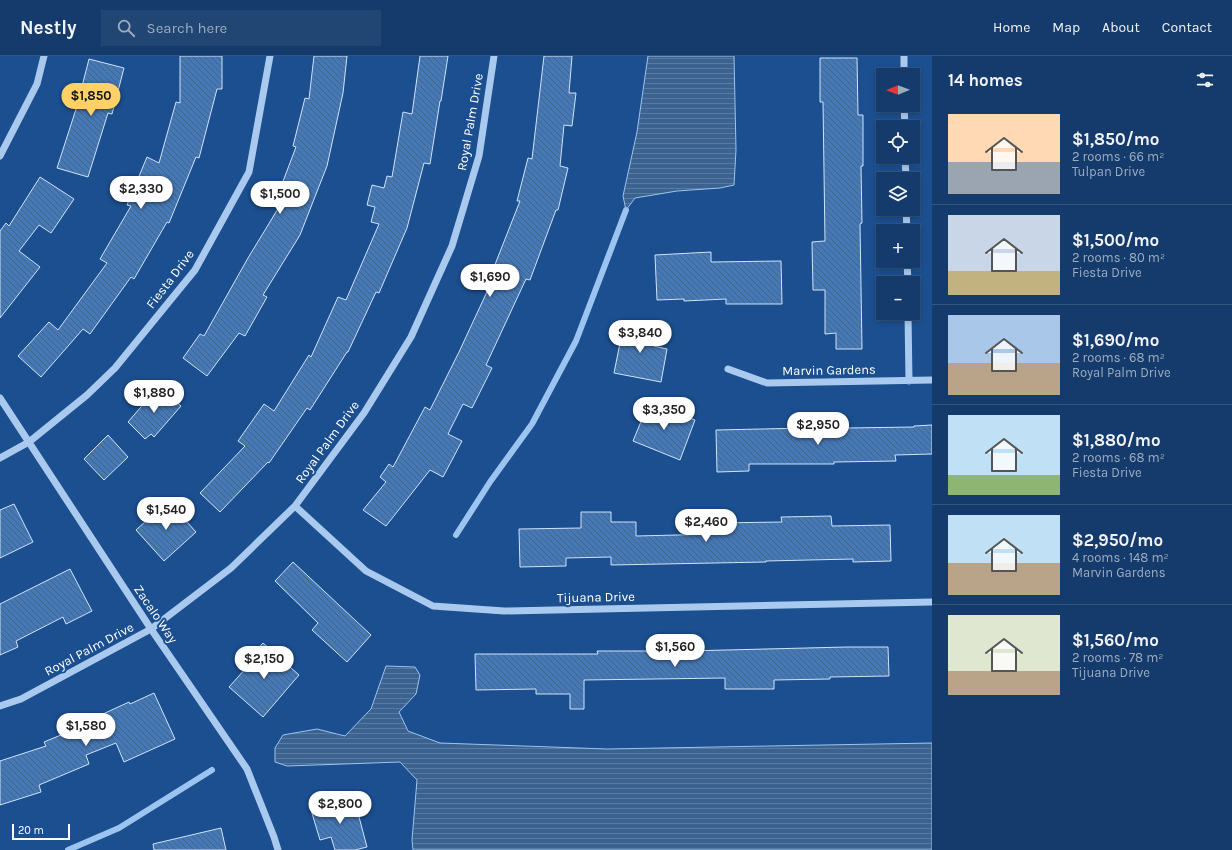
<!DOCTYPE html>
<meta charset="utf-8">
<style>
body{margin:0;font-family:Karla,sans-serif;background:#214673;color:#f1f3f6;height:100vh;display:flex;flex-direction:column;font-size:15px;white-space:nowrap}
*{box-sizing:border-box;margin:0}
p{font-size:13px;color:#9dadc1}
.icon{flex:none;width:22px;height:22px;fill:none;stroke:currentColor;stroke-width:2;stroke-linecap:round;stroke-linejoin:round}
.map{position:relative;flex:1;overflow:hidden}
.side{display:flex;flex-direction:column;background:#143b6b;width:300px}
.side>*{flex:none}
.needle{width:26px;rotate:269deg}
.buttons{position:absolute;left:876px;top:12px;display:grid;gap:8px}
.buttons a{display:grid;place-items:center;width:44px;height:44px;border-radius:0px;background:#143b6b;box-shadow:0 2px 6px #0003,0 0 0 1px #33557e;font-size:20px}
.scale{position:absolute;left:12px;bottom:10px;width:58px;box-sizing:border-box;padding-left:4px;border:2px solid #fff;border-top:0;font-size:11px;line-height:14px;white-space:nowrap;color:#fff;-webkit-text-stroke:3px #1b4f8f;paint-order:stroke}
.price{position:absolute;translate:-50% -34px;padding:0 9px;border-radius:14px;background:#fff;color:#222;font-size:13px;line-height:26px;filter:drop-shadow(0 1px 2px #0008)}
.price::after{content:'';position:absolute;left:50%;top:24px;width:12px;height:9px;margin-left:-6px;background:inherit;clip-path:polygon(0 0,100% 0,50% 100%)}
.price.on{background:#ffd166;color:#111}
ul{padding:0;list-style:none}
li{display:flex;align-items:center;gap:12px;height:100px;padding:0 16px}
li+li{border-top:1px solid #33557e}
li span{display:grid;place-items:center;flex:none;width:112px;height:80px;border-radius:0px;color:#555}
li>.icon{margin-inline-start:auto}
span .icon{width:48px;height:48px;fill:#fffc;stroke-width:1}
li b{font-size:17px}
h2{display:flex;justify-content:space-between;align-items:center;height:48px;padding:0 16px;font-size:17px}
header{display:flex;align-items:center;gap:24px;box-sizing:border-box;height:56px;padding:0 20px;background:#143b6b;border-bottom:1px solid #33557e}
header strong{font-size:19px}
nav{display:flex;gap:22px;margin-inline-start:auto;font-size:14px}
.search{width:280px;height:36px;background:#214673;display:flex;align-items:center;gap:10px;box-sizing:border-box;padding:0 14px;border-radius:0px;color:#9dadc1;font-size:15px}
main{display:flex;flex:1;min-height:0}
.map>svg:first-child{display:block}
</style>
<header>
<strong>Nestly</strong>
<div class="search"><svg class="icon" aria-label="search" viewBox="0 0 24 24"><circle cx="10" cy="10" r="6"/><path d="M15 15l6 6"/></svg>Search here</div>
<nav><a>Home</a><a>Map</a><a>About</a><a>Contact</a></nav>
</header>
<main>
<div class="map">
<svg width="932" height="794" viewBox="0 0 932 794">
<defs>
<pattern id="water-rules" width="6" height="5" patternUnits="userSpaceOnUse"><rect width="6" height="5" fill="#3c6290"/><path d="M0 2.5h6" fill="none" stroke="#597aa1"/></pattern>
<pattern id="building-back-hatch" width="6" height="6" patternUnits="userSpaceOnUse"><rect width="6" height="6" fill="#4478b7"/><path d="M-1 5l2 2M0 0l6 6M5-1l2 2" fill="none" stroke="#486282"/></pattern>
</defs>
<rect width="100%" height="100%" fill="#1b4f8f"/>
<path fill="url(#water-rules)" stroke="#9cc4f0" d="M 648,0 L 734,0 L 736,94 L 734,129 L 720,132 L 677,135 L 635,142 L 626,154 L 623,140 L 637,76 Z
M 386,610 L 415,611 L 420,619 L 416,638 L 399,656 L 408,675 L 440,687 L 607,693 L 932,687 L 932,794 L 413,794 L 412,784 L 417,724 L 400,706 L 287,710 L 275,706 L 275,692 L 283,679 L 317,673 L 345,680 L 371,653 Z"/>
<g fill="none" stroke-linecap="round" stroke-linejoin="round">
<path stroke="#9cc4f0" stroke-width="6" d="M 456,479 L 490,426 L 532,368 L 576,285 L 626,154
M 68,794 L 119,772 L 212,714"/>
</g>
<path fill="url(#building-back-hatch)" stroke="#cfe3fa" d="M 180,0 L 222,0 L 222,33 L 217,33 L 199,102 L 196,101 L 169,167 L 167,166 L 134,223 L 131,221 L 90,278 L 83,273 L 41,321 L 18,300 L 49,266 L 58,274 L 107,207 L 100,203 L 131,150 L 127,149 L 147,101 L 159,107 L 176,46 L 180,47 Z
M 314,0 L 347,0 L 343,37 L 327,110 L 300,179 L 263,239 L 267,241 L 245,280 L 239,277 L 207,320 L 183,302 L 200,278 L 204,280 L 248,202 L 279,151 L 274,149 L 296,91 L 293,90 L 305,42 L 309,43 Z
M 420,0 L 448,0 L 441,45 L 440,45 L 430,108 L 424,107 L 407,172 L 379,237 L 376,236 L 348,296 L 347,296 L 310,354 L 307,352 L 269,407 L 268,406 L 220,456 L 200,437 L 245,390 L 238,385 L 264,348 L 274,355 L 309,299 L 311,301 L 338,241 L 346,244 L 379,168 L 371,166 L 375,151 L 367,149 L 372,129 L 384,132 L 387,120 L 392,121 L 403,56 L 412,58 Z
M 544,0 L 572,0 L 569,37 L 576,37 L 572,70 L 564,69 L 560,110 L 568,112 L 558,154 L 556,154 L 530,224 L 526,223 L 486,309 L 492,312 L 472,352 L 463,348 L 448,378 L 462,385 L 443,421 L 430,414 L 386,470 L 363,454 L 386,426 L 380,421 L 389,408 L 393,411 L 425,351 L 430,354 L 459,296 L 498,212 L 494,211 L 520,145 L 517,145 L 528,102 L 532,103 Z
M 820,2 L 857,2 L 858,59 L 863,59 L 863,110 L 861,110 L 862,167 L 860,168 L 862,293 L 836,293 L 836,277 L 825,278 L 825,234 L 813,234 L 812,186 L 825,185 L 823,46 L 820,46 Z
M 89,3 L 124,12 L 112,58 L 108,57 L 88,121 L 57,112 L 77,50 Z
M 40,121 L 74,143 L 51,177 L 39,169 L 19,195 L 40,211 L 0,262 L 0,175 L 6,167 L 9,170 Z
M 711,196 L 711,206 L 781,205 L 782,248 L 726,248 L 726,243 L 684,245 L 684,243 L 657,244 L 655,199 Z
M 624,267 L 658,273 L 654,290 L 667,293 L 661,326 L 614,317 Z
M 159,330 L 181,350 L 154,381 L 151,378 L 145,383 L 128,366 Z
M 649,346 L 695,364 L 680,404 L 633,385 Z
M 932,369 L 932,398 L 895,399 L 896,405 L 834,406 L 834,408 L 749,408 L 749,415 L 717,416 L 716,374 L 808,372 L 808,375 L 847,375 L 847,372 L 914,371 L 914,370 Z
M 108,379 L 128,401 L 104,424 L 84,403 Z
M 168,445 L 196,476 L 164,505 L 136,474 Z
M 14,448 L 33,486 L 0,502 L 0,454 Z
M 581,456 L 611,456 L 611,466 L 636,466 L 636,480 L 718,478 L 717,467 L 782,466 L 781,461 L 831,460 L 832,470 L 890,469 L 891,505 L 853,506 L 853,503 L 766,505 L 766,506 L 611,509 L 611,501 L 566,502 L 566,510 L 520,511 L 519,473 L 581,472 Z
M 293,506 L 371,579 L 347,606 L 312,574 L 318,567 L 275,525 Z
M 70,513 L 92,555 L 66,568 L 63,561 L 16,585 L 18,591 L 0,599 L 0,548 Z
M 263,587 L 299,619 L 263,661 L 229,631 L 247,611 L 244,608 Z
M 847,591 L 888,591 L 889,620 L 830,621 L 830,623 L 774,624 L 774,633 L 725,633 L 725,622 L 584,624 L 584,653 L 570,653 L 570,638 L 536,638 L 536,633 L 476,634 L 475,598 L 598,598 L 597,595 L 646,595 L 646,596 Z
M 154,637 L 175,683 L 124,706 L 116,687 L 86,699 L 89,708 L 39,729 L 41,736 L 0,749 L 0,705 L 46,690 L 44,686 L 104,661 L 103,658 L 129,646 L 130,648 Z
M 354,742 L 367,791 L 355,794 L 335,794 L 331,781 L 320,784 L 311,754 Z
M 221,772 L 226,794 L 154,794 L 153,788 Z"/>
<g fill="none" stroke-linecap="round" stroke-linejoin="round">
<path stroke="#a9c9ee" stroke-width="7" d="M 904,0 L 904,19
M 904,49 L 905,71
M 0,100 L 37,28 L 44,0
M 905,101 L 906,123
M 906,153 L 907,175
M 907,205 L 908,227
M 908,257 L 909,325
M 728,313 L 767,327 L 932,324
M 0,342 L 151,573 L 247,713 L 274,781 L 278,794
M 0,402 L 29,386 L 87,339 L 115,312 L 195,214 L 249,116 L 270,0
M 295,450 L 366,515 L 433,550 L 504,555 L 932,546
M 0,650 L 21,643 L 151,573 L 231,512 L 295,450 L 364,357 L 411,281 L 452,190 L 479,100 L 494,0"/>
</g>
<g text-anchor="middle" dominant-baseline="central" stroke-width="4" stroke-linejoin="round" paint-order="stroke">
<g font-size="13" fill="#fff" stroke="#1b4f8f">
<text transform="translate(470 66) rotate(-80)">Royal Palm Drive</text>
<text transform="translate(170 223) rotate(-53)">Fiesta Drive</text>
<text transform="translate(829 314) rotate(-1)">Marvin Gardens</text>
<text transform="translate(327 386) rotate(-54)">Royal Palm Drive</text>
<text transform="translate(596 541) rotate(-1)">Tijuana Drive</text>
<text transform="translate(156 558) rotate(56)">Zacalo Way</text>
<text transform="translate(89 593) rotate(-28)">Royal Palm Drive</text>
</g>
</g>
</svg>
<div class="buttons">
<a><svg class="needle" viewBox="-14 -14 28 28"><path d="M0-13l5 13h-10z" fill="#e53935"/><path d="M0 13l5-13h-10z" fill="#9dadc1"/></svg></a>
<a><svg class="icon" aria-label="locate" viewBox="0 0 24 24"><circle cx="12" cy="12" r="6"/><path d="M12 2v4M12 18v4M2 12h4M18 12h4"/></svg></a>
<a><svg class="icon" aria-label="layers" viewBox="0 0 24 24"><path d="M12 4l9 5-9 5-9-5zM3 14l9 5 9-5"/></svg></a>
<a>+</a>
<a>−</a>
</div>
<div class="scale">20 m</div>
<b class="price on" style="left:91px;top:61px">$1,850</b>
<b class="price" style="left:141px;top:154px">$2,330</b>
<b class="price" style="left:280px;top:159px">$1,500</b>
<b class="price" style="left:490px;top:242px">$1,690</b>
<b class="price" style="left:640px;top:298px">$3,840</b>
<b class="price" style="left:154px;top:358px">$1,880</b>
<b class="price" style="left:664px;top:375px">$3,350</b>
<b class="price" style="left:818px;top:390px">$2,950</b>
<b class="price" style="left:166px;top:475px">$1,540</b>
<b class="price" style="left:706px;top:487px">$2,460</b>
<b class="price" style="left:675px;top:612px">$1,560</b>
<b class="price" style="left:264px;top:624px">$2,150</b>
<b class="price" style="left:86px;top:691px">$1,580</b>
<b class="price" style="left:340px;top:769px">$2,800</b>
</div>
<section class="side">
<h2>14 homes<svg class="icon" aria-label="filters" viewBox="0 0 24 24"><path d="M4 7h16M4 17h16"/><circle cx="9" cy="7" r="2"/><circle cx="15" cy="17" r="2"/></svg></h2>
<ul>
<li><span style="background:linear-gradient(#ffd9b3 60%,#9aa5b1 0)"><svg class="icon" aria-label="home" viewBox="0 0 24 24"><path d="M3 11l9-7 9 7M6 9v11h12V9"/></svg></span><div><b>$1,850/mo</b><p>2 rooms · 66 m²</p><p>Tulpan Drive</p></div></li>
<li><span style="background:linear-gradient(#c9d6e8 70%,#c2b280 0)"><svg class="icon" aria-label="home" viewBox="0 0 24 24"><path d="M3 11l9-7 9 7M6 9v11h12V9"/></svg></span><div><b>$1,500/mo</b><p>2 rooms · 80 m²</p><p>Fiesta Drive</p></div></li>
<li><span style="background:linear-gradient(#a9c7e8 60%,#b9a48a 0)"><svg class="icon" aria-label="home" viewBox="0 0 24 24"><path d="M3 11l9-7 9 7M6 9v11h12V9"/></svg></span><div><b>$1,690/mo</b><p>2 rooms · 68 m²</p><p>Royal Palm Drive</p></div></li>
<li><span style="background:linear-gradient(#bfe0f5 75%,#8fb573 0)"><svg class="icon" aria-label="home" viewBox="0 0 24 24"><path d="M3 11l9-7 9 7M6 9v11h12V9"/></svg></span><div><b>$1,880/mo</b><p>2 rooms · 68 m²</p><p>Fiesta Drive</p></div></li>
<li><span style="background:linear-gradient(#bfe0f5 60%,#b9a48a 0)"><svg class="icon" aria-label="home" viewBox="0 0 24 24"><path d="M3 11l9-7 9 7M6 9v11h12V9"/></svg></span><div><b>$2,950/mo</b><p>4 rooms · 148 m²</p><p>Marvin Gardens</p></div></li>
<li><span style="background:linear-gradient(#dfe7d0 70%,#b9a48a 0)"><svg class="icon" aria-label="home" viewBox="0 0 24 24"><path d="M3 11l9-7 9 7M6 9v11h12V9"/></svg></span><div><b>$1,560/mo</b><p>2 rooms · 78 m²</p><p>Tijuana Drive</p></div></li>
</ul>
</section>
</main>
